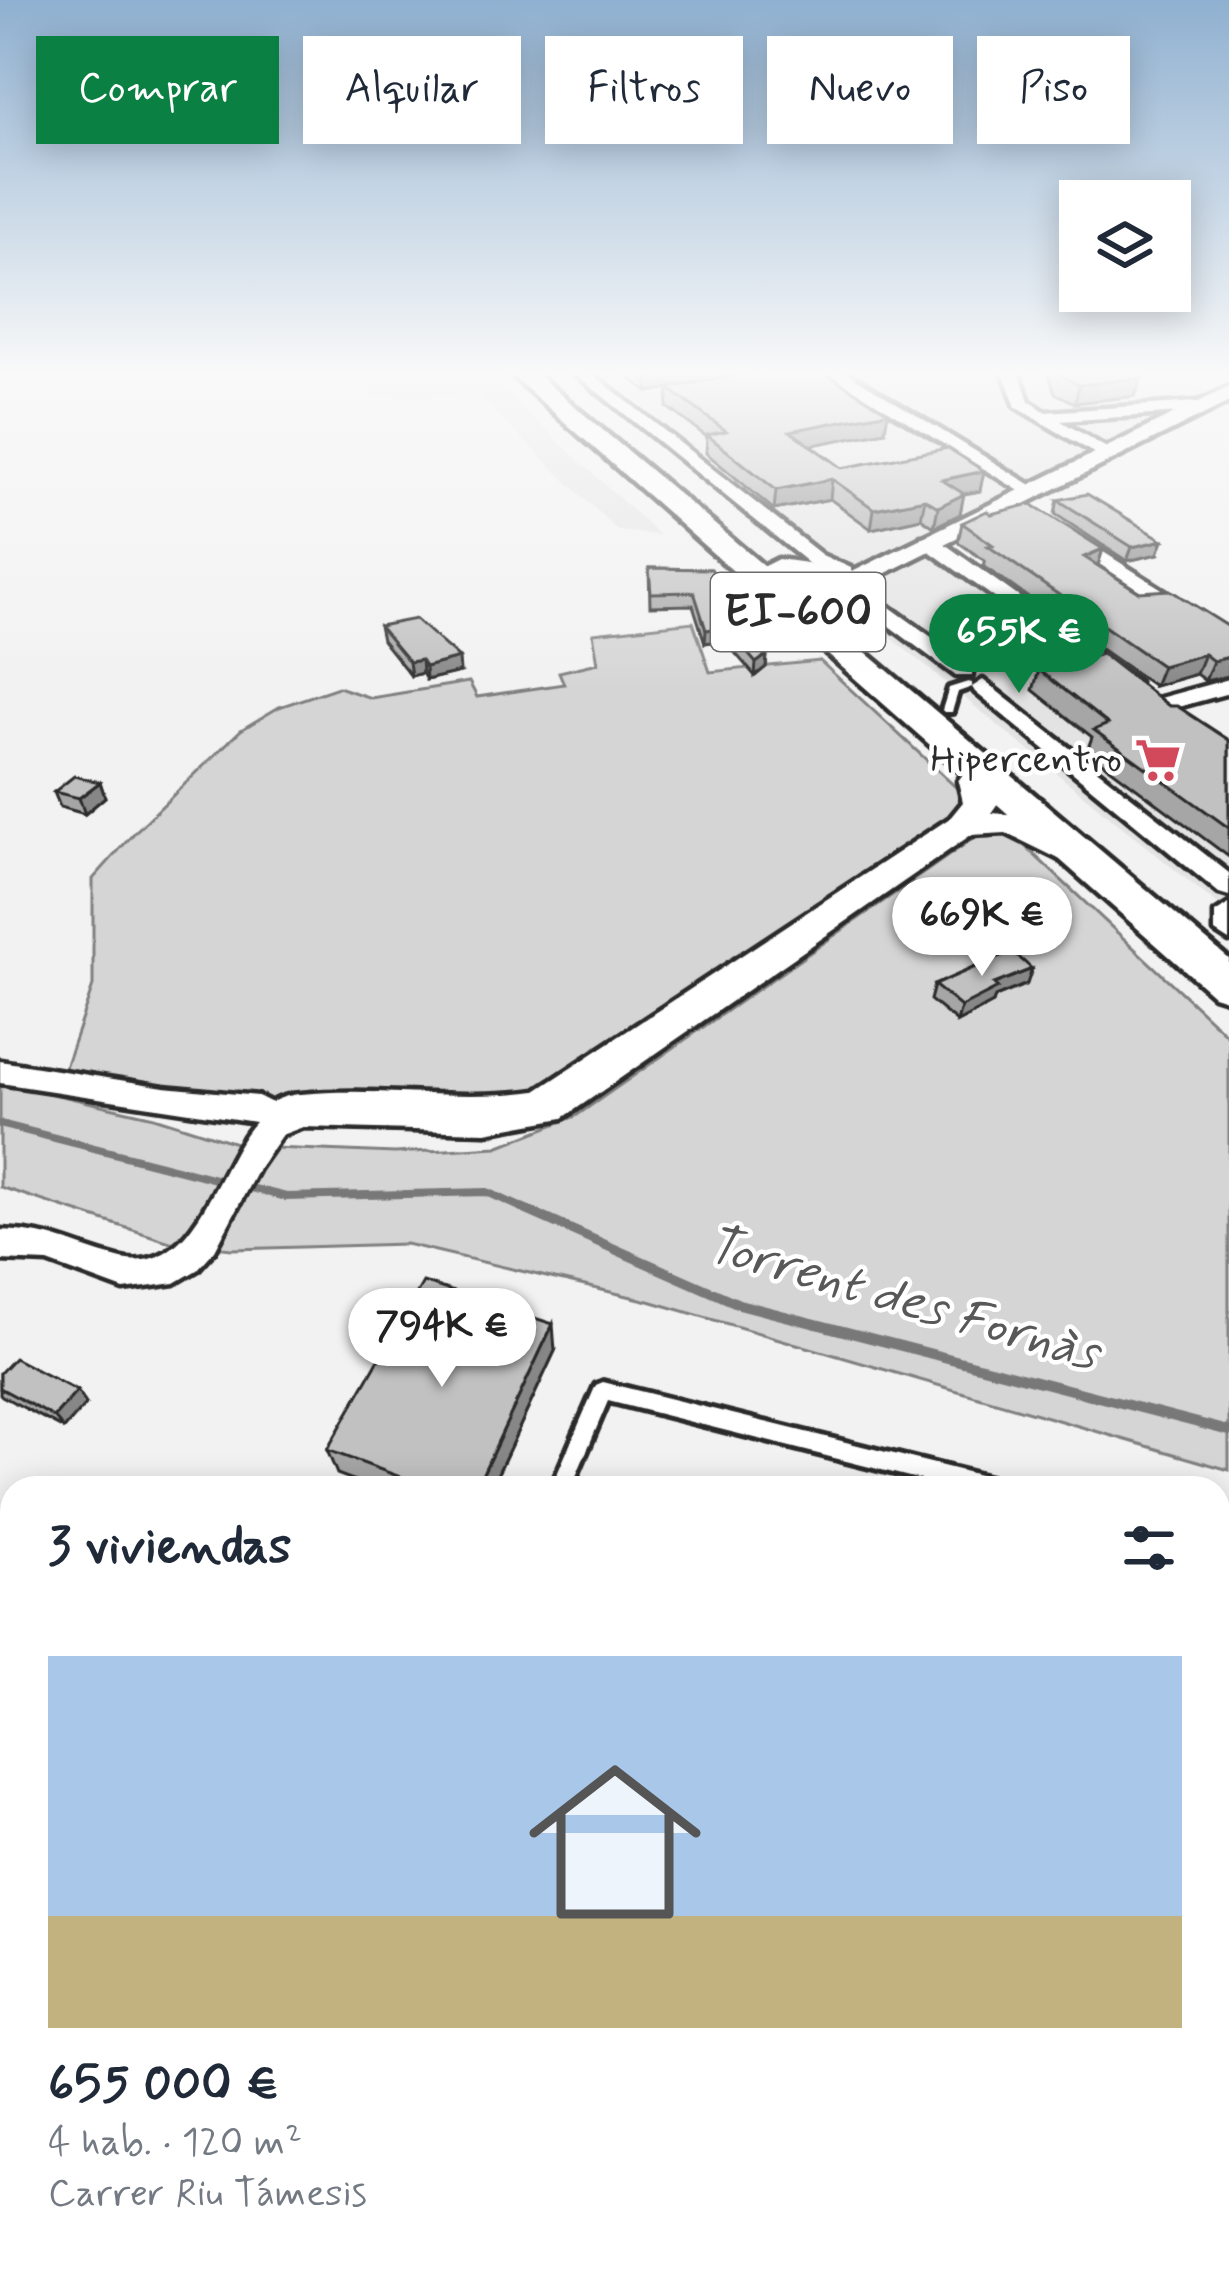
<!DOCTYPE html>
<html lang="es">
<meta charset="utf-8">
<style>
body{margin:0;font-family:Mynerve,sans-serif;background:#f6f6f7;color:#1f2937;height:100vh;display:flex;flex-direction:column;font-size:45px;white-space:nowrap}
*{box-sizing:border-box;margin:0}
p{font-size:39px;color:#747a83}
.icon{flex:none;width:66px;height:66px;fill:none;stroke:currentColor;stroke-width:2;stroke-linecap:round;stroke-linejoin:round}
.map{position:relative;flex:1;overflow:hidden}
.drawer{position:absolute;left:0px;top:1476px;width:1230px;height:807px;display:flex;flex-direction:column;background:#fff;border-radius:36px 36px 0 0;box-shadow:0 6px 30px #0003}
.drawer>*{flex:none}
.guide{position:absolute;left:36px;top:36px;width:1158px;height:108px;display:flex;gap:24px}
.controls{position:absolute;left:1059px;top:180px;display:grid;gap:24px}
.controls a{display:grid;place-items:center;width:132px;height:132px;border-radius:0px;background:#fff;box-shadow:0 6px 30px #0003;font-size:60px}
.price{position:absolute;translate:-50% -102px;padding:0 27px;border-radius:42px;background:#fff;color:#222;font-size:39px;line-height:78px;filter:drop-shadow(0 3px 6px #0008)}
.price::after{content:'';position:absolute;left:50%;top:72px;width:36px;height:27px;margin-left:-18px;background:inherit;clip-path:polygon(0 0,100% 0,50% 100%)}
.price.selected{background:#0b8043;color:#fff}
ul{padding:0;list-style:none}
li{display:grid;align-content:center;gap:24px;height:636px;padding:0 48px}
li+li{border-top:3px solid #e0e1e3}
li span{display:grid;place-items:center;height:372px;border-radius:0px;color:#555}
li>.icon{margin-inline-start:auto}
span .icon{width:216px;height:216px;fill:#fffc;stroke-width:1}
li b{font-size:51px}
h2{display:flex;justify-content:space-between;align-items:center;height:144px;padding:0 48px;font-size:51px}
.pill{padding:0 42px;border-radius:0px;background:#fff;box-shadow:0 6px 30px #0003;font-size:42px;line-height:108px}
.pill.selected{background:#0b8043;color:#fff}
.map>svg:first-child{display:block}
</style>
<div class="map">
<svg width="1229" height="2281" viewBox="0 0 1229 2281">
<rect width="100%" height="100%" fill="#f2f2f2"/>
<filter id="ink" filterUnits="userSpaceOnUse"><feTurbulence type="fractalNoise" baseFrequency=".00833" numOctaves="2"/><feDisplacementMap in="SourceGraphic" scale="24" xChannelSelector="R" yChannelSelector="G"/><feConvolveMatrix kernelMatrix="1 2 1 2 8 2 1 2 1" color-interpolation-filters="sRGB"/></filter>
<g filter="url(#ink)">
<path fill="#e3e3e3" d="M 381,372 L 484,372 L 659,535 L 618,531 L 477,395 L 371,397 Z
M 601,372 L 1154,372 L 1213,392 L 918,538 L 1229,761 L 1229,914 L 868,619 L 879,601 Z"/>
<path fill="#d5d5d5" stroke="#808080" stroke-width="3" d="M 693,622 L 710,672 L 820,661 L 976,806 L 549,1110 L 494,1135 L 333,1130 L 250,1122 L 63,1073 L 93,986 L 93,879 L 135,832 L 241,730 L 279,707 L 338,687 L 371,698 L 469,682 L 477,697 L 564,684 L 559,672 L 598,663 L 593,633 Z
M 998,821 L 1229,1037 L 1229,1470 L 649,1301 L 406,1244 L 232,1249 L 170,1242 L 0,1187 L 0,1082 L 154,1117 L 248,1147 L 395,1153 L 497,1147 L 576,1116 Z"/>
<g fill="none" stroke-linecap="round" stroke-linejoin="round">
<path stroke="#787878" stroke-width="8" d="M 0,1124 L 286,1197 L 487,1192 L 529,1211"/>
<path stroke="#787878" stroke-width="10" d="M 522,1208 L 739,1304 L 1229,1431"/>
<g stroke="#2b2b2b" stroke-width="10">
<path id="lane" d="M 968,682 L 972,683 L 972,687 L 958,692 L 952,712 L 944,712 L 942,710 L 949,688 Z
M 603,1382 L 991,1478 L 998,1481 L 1001,1488 L 953,1488 L 608,1401 L 571,1488 L 551,1488 L 596,1385 Z
M 1218,1585 L 1229,1590 L 1229,1613 L 1218,1608 Z
M 0,2198 L 12,2203 L 12,2233 L 0,2228 Z
M 1218,2199 L 1229,2203 L 1229,2231 L 1218,2227 Z
M 88,2271 L 131,2271 L 135,2281 L 92,2281 Z
M 210,2271 L 240,2271 L 236,2281 L 206,2281 Z"/>
</g>
<g stroke="#2b2b2b" stroke-width="9">
<path id="street" d="M 573,372 L 590,372 L 822,555 L 851,568 L 851,576 L 837,576 L 808,563 Z
M 827,372 L 846,372 L 1041,491 L 1026,495 Z
M 1003,372 L 1019,372 L 1029,401 L 1046,412 L 1196,402 L 1204,407 L 1196,412 L 1061,421 L 1110,450 L 1113,454 L 1104,459 L 1016,407 Z
M 1065,528 L 1229,631 L 1229,647 L 1058,538 L 1055,534 Z
M 921,537 L 935,537 L 1138,682 L 1135,687 L 1119,687 L 921,545 Z
M 854,579 L 868,579 L 880,600 L 972,666 L 972,676 L 956,676 L 865,608 L 851,583 Z
M 1229,679 L 1229,693 L 1160,712 L 1148,705 L 1152,700 Z
M 983,680 L 1229,873 L 1229,896 L 1219,893 L 975,692 L 972,687 Z
M 1229,904 L 1229,941 L 1215,932 L 1215,913 Z
M 0,1061 L 164,1087 L 258,1096 L 288,1111 L 292,1120 L 258,1169 L 215,1250 L 197,1270 L 175,1283 L 124,1290 L 48,1262 L 0,1260 L 0,1230 C 56,1232 69,1245 118,1258 C 196,1279 216,1164 255,1122 L 0,1083 Z"/>
</g>
<g stroke="#2b2b2b" stroke-width="9">
<path id="secondary" d="M 1229,387 L 1229,402 L 874,579 L 854,579 L 850,573 Z
M 975,771 L 987,774 L 998,803 L 991,813 L 1023,815 L 1089,845 L 1094,853 L 1089,861 L 1063,861 L 1006,833 L 971,835 L 563,1118 L 486,1132 L 303,1127 L 276,1137 L 260,1132 L 254,1120 C 262,1104 282,1095 301,1094 C 379,1086 457,1102 536,1091 L 950,818 L 963,802 L 958,781 L 963,774 Z"/>
</g>
<g stroke="#2b2b2b" stroke-width="9">
<path id="primary" d="M 508,372 L 534,372 L 764,566 L 778,559 L 850,569 L 855,576 C 836,596 801,582 777,577 L 1229,959 L 1229,1000 L 1213,995 Z"/>
</g>
<use href="#lane" fill="#fff" fill-rule="evenodd"/>
<use href="#street" fill="#fff" fill-rule="evenodd"/>
<use href="#secondary" fill="#fff" fill-rule="evenodd"/>
<use href="#primary" fill="#fff" fill-rule="evenodd"/>
</g>
<path fill="#a6a6a6" stroke="#2b2b2b" stroke-width="3" d="M 622,372 L 824,372 L 885,431 L 811,445 L 842,468 L 980,491 L 963,494 L 960,514 L 934,527 L 921,518 L 871,529 L 830,499 L 774,510 L 706,453 L 707,437 L 667,407 L 669,388 L 648,392 Z
M 1048,372 L 1138,372 L 1141,378 L 1135,396 L 1075,403 L 1055,393 Z
M 1058,500 L 1158,554 L 1127,561 L 1055,514 Z
M 991,514 L 1103,549 L 1098,565 L 1139,592 L 1229,627 L 1205,681 L 1196,674 L 1154,686 L 983,566 L 985,561 L 958,542 L 962,523 Z
M 649,568 L 711,569 L 767,655 L 766,667 L 755,676 L 724,640 L 705,643 L 693,605 L 650,606 Z
M 379,626 L 460,672 L 426,680 L 422,673 L 411,676 L 382,640 Z
M 1039,670 L 1169,706 L 1229,740 L 1229,857 L 1087,751 L 1092,737 L 1033,690 Z
M 100,782 L 105,797 L 85,814 L 60,807 L 54,792 Z
M 1027,984 L 995,997 L 993,1003 L 957,1022 L 930,1000 L 934,985 Z
M 555,1351 L 491,1488 L 374,1488 L 337,1474 L 327,1450 Z
M 0,1373 L 77,1391 L 86,1404 L 64,1429 L 2,1396 L 0,1394 Z"/>
<path fill="#878787" stroke="#2b2b2b" stroke-width="3" d="M 657,372 L 762,372 L 648,392 L 648,373 Z
M 1141,378 L 1135,396 L 1075,403 L 1079,385 Z
M 888,412 L 885,431 L 788,450 L 790,431 Z
M 984,471 L 980,491 L 938,499 L 942,480 Z
M 832,479 L 830,499 L 774,510 L 776,490 Z
M 964,494 L 960,514 L 934,527 L 938,507 Z
M 925,499 L 921,518 L 871,529 L 874,509 Z
M 1163,540 L 1158,554 L 1127,561 L 1132,547 Z
M 1103,549 L 1097,568 L 1084,557 Z
M 725,627 L 724,640 L 705,643 L 706,630 Z
M 1204,654 L 1196,674 L 1154,686 L 1162,666 Z
M 767,655 L 766,667 L 755,676 L 756,663 Z
M 1229,657 L 1229,676 L 1205,681 L 1213,661 Z
M 459,658 L 460,672 L 426,680 L 425,667 Z
M 421,660 L 422,673 L 411,676 L 409,662 Z
M 100,782 L 105,797 L 85,814 L 79,798 Z
M 1032,969 L 1027,984 L 995,997 L 993,1003 L 957,1022 L 961,1007 L 994,984 Z
M 553,1324 L 555,1351 L 491,1488 L 476,1488 Z
M 77,1391 L 86,1404 L 64,1429 L 54,1417 Z
M 12,2144 L 12,2190 L 0,2191 L 0,2167 Z"/>
<path fill="#c1c1c1" stroke="#2b2b2b" stroke-width="3" d="M 752,372 L 824,372 L 888,412 L 790,431 L 842,468 L 948,448 L 984,471 L 942,480 L 964,494 L 938,507 L 925,499 L 874,509 L 832,479 L 776,490 L 707,435 L 726,431 L 668,388 Z
M 1059,372 L 1138,372 L 1141,378 L 1079,385 L 1060,375 Z
M 1087,494 L 1163,540 L 1132,547 L 1058,500 Z
M 1031,504 L 1103,549 L 1084,557 L 1139,592 L 1170,590 L 1229,627 L 1229,657 L 1213,661 L 1204,654 L 1162,666 L 988,546 L 993,545 L 962,523 L 987,511 L 991,514 Z
M 649,568 L 711,569 L 767,655 L 756,663 L 725,627 L 706,630 L 694,592 L 651,593 Z
M 415,619 L 459,658 L 425,667 L 421,660 L 409,662 L 379,626 Z
M 1102,654 L 1169,706 L 1177,706 L 1229,740 L 1229,828 L 1094,730 L 1108,724 L 1039,670 Z
M 74,776 L 100,782 L 79,798 L 54,792 Z
M 1012,951 L 1032,969 L 994,984 L 998,988 L 961,1007 L 934,985 Z
M 423,1282 L 553,1324 L 476,1488 L 430,1488 L 327,1450 Z
M 14,1358 L 77,1391 L 54,1417 L 0,1388 L 0,1373 Z
M 12,1796 L 12,2144 L 0,2167 L 0,1815 Z"/>
</g>
<linearGradient id="sky" x2="0" y2="1"><stop stop-color="#8fb0d0"/><stop offset="0.54" stop-color="#f9f9f9"/><stop offset="1" stop-color="#f9f9f9" stop-opacity="0"/></linearGradient>
<rect width="1229" height="691" fill="url(#sky)"/>
<defs>
<g id="supermarket-bare" transform="scale(3.6)"><path d="M-6-5.5h2.5l.6 2H6L4.5 2H-2.5L-4.4-4H-6ZM-1.5 3.2a1.3 1.3 0 1 0 .1 0ZM3 3.2a1.3 1.3 0 1 0 .1 0Z" fill="#d1495b" stroke="#fff" stroke-width="2.5" paint-order="stroke"/></g>
</defs>
<g fill-rule="evenodd">
<use href="#supermarket-bare" x="1158" y="760"/>
</g>
<g text-anchor="middle" dominant-baseline="central" stroke-width="9" stroke-linejoin="round" paint-order="stroke">
<g font-size="39" fill="#2b2b2b" stroke="#fff" text-anchor="end">
<text x="1122" y="760">Hipercentro</text>
</g>
<rect fill="#fff" stroke="#6b6b6b" stroke-width="3" x="711" y="573" width="174" height="78" rx="9"/>
<g font-size="45" font-weight="bold" fill="#2b2b2b">
<text x="798" y="612">EI-600</text>
</g>
<g font-size="51" font-style="italic" fill="#585858" stroke="#fff">
<text transform="translate(902 1300) rotate(16)">Torrent des Fornàs</text>
</g>
</g>
</svg>
<div class="controls">
<a><svg class="icon" aria-label="layers" viewBox="0 0 24 24"><path d="M12 4l9 5-9 5-9-5zM3 14l9 5 9-5"/></svg></a>
</div>
<b class="price selected" style="left:1019px;top:696px">655K €</b>
<b class="price" style="left:982px;top:979px">669K €</b>
<b class="price" style="left:442px;top:1390px">794K €</b>
<div class="guide">
<a class="pill selected">Comprar</a>
<a class="pill">Alquilar</a>
<a class="pill">Filtros</a>
<a class="pill">Nuevo</a>
<a class="pill">Piso</a>
</div>
<section class="drawer">
<h2>3 viviendas<svg class="icon" aria-label="filters" viewBox="0 0 24 24"><path d="M4 7h16M4 17h16"/><circle cx="9" cy="7" r="2"/><circle cx="15" cy="17" r="2"/></svg></h2>
<ul>
<li><span style="background:linear-gradient(#a9c7e8 70%,#c2b280 0)"><svg class="icon" aria-label="home" viewBox="0 0 24 24"><path d="M3 11l9-7 9 7M6 9v11h12V9"/></svg></span><div><b>655 000 €</b><p>4 hab. · 120 m²</p><p>Carrer Riu Támesis</p></div></li>
</ul>
</section>
</div>
